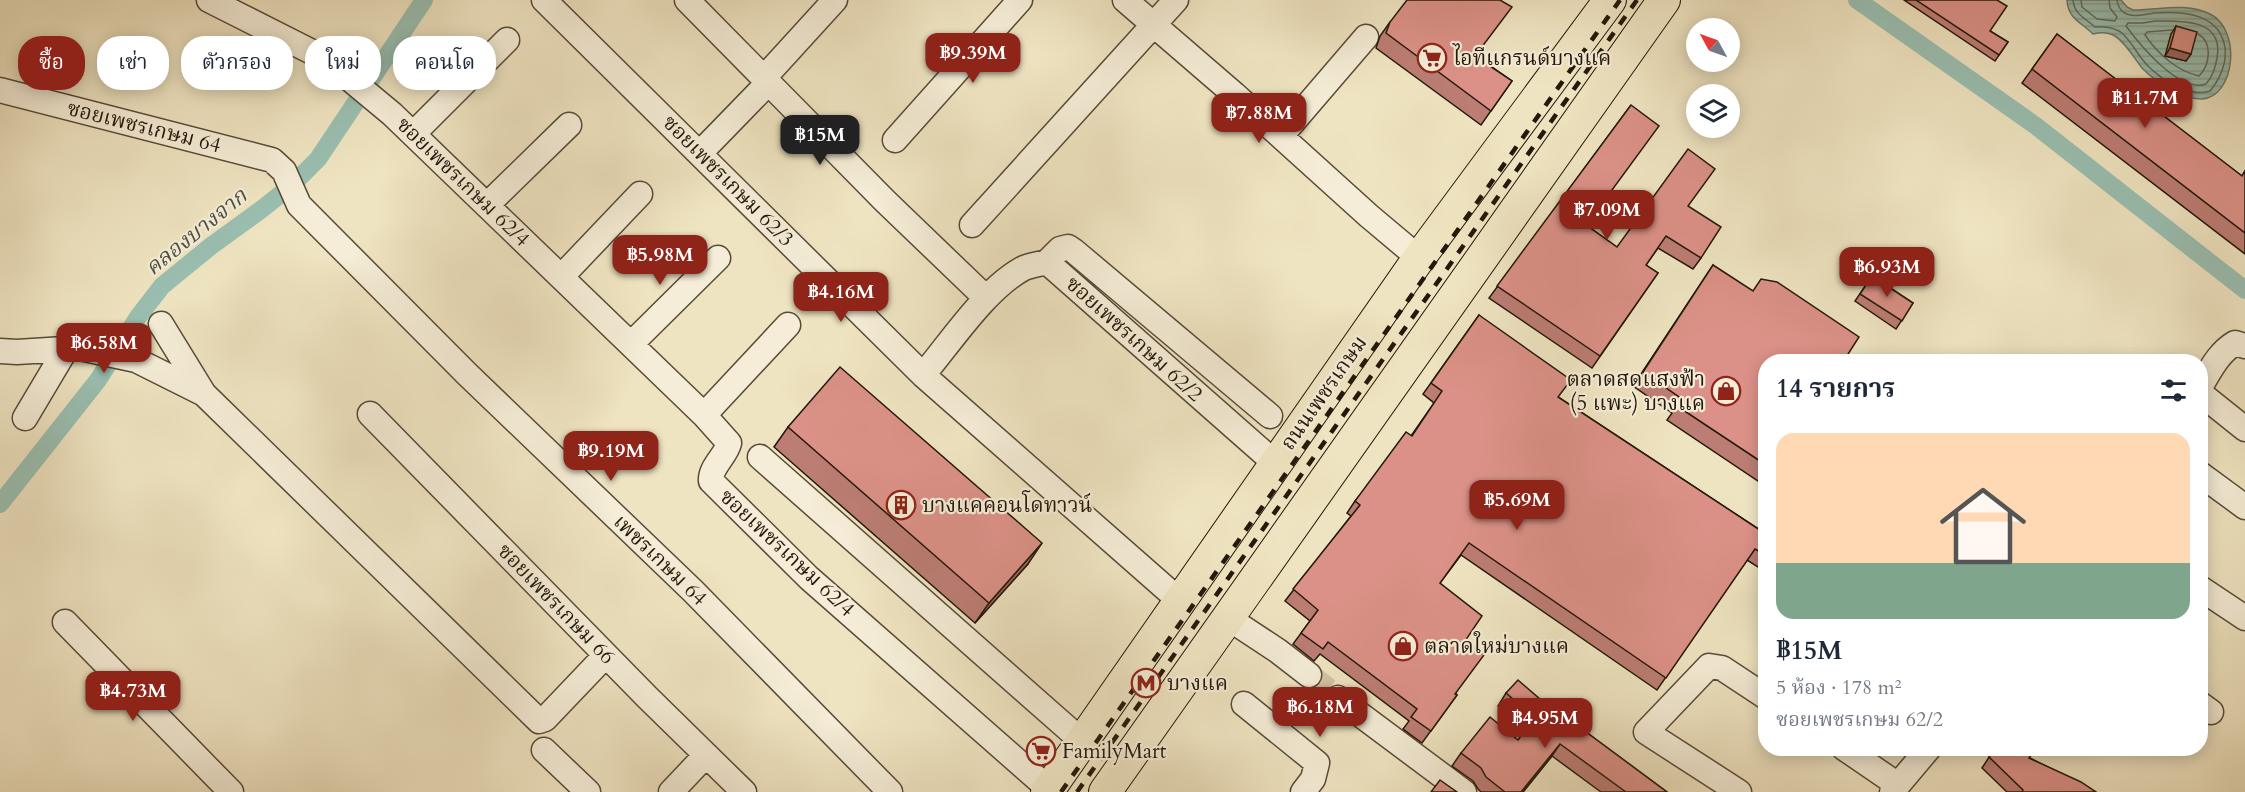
<!DOCTYPE html>
<html lang="th">
<meta charset="utf-8">
<style>
body{margin:0;font-family:Cardo,"Noto Serif Thai",serif;background:#f2f2f3;color:#1f2937;height:100vh;display:flex;flex-direction:column;font-size:22px;white-space:nowrap}
*{box-sizing:border-box;margin:0}
p{font-size:20px;color:#747a83}
.icon{flex:none;width:33px;height:33px;fill:none;stroke:currentColor;stroke-width:2;stroke-linecap:round;stroke-linejoin:round}
.map{position:relative;flex:1;overflow:hidden}
.details{position:absolute;left:1758px;top:354px;width:450px;height:402px;display:flex;flex-direction:column;background:#fff;border-radius:24px;box-shadow:0 3px 15px #0003}
.details>*{flex:none}
.top-card{position:absolute;left:18px;top:36px;width:570px;height:54px;display:flex;gap:12px}
.needle{width:39px;rotate:310deg}
.controls{position:absolute;left:1686px;top:18px;display:grid;gap:12px}
.controls a{display:grid;place-items:center;width:54px;height:54px;border-radius:50%;background:#fff;box-shadow:0 3px 15px #0003;font-size:30px}
.price{position:absolute;translate:-50% -51px;padding:0 14px;border-radius:12px;background:#8f2418;color:#fff;font-size:20px;line-height:39px;filter:drop-shadow(0 2px 3px #0008)}
.price::after{content:'';position:absolute;left:50%;top:36px;width:18px;height:14px;margin-left:-9px;background:inherit;clip-path:polygon(0 0,100% 0,50% 100%)}
.price.active{background:#222;color:#fff}
ul{padding:0;list-style:none}
li{display:grid;align-content:center;gap:12px;height:318px;padding:0 18px}
li+li{border-top:2px solid #e0e1e3}
li span{display:grid;place-items:center;height:186px;border-radius:18px;color:#555}
li>.icon{margin-inline-start:auto}
span .icon{width:108px;height:108px;fill:#fffc;stroke-width:1}
li b{font-size:26px}
h2{display:flex;justify-content:space-between;align-items:center;height:72px;padding:0 18px;font-size:26px}
.tag{padding:0 21px;border-radius:24px;background:#fff;box-shadow:0 3px 15px #0003;font-size:21px;line-height:54px}
.tag.active{background:#8f2418;color:#fff}
.map>svg:first-child{display:block}
</style>
<div class="map">
<svg width="2245" height="792" viewBox="0 0 2245 792">
<defs>
<pattern id="water-rules" width="6" height="5" patternUnits="userSpaceOnUse" patternTransform="scale(1.5)"><rect width="6" height="5" fill="#9abfb1"/><path d="M0 2.5h6" fill="none" stroke="#85a397"/></pattern>
</defs>
<rect width="100%" height="100%" fill="#efe4c1"/>
<filter id="stains"><feTurbulence type="fractalNoise" baseFrequency=".00333" numOctaves="4"/><feColorMatrix values="0 0 0 0 .2 0 0 0 0 .09 0 0 0 0 .02 0 0 0 .5 -.17"/></filter>
<radialGradient id="worn" r=".72"><stop offset=".6" stop-color="#630" stop-opacity="0"/><stop offset="1" stop-color="#630" stop-opacity=".3"/></radialGradient>
<path fill="url(#water-rules)" stroke="#6b7c6f" stroke-width="1.5" d="M 2067,0 L 2121,0 L 2127,7 L 2133,10 C 2159,10 2186,2 2210,14 C 2242,30 2235,97 2202,99 C 2185,100 2153,80 2142,68 C 2134,58 2126,43 2115,36 C 2108,32 2101,32 2093,34 C 2081,22 2068,19 2067,0 Z"/>
<g fill="none" stroke-linecap="round" stroke-linejoin="round">
<path stroke="#5f6c5e" stroke-width="1.5" d="M 2073,0 C 2074,14 2085,18 2095,27 C 2104,26 2114,27 2122,33 C 2132,42 2138,56 2148,66 C 2162,80 2190,98 2210,91 C 2220,79 2227,63 2225,48 C 2220,13 2183,11 2154,13 C 2147,14 2140,17 2131,15 C 2123,14 2118,8 2117,0
M 2081,0 L 2082,7 L 2097,19 L 2115,21 L 2117,17 L 2110,8 L 2109,0
M 2155,21 C 2181,21 2224,18 2217,58 C 2215,68 2213,76 2206,84 C 2179,93 2140,45 2126,26 L 2128,23 L 2143,23 Z
M 2172,30 L 2147,32 L 2145,35 C 2158,54 2177,71 2199,76 C 2210,65 2213,42 2198,34"/>
<path stroke="#9abfb1" stroke-width="18" d="M 1857,0 L 2036,126 L 2245,290
M 0,504 L 98,380 L 138,317 L 162,286 L 211,246 L 262,209 L 292,185 L 318,159 L 424,0"/>
<path stroke="#d1c5a6" stroke-width="24" stroke-dasharray="24 12" stroke-linecap="butt" d="M 1309,675 L 1338,698"/>
<g stroke="#574b38" stroke-width="27">
<path id="minor" d="M 209,0 L 318,55 L 333,65 L 392,114 L 704,415 L 729,443 C 726,456 710,467 711,481 L 809,578 L 1049,789
M 544,0 L 923,375 L 1180,601
M 687,0 L 885,201 L 986,298
M 1125,0 L 1234,94 L 1369,216 L 1419,258
M 763,79 L 835,0
M 0,90 L 272,160 L 284,171 L 299,205 L 467,374 L 693,591 L 890,792
M 413,134 L 507,40
M 1281,136 L 1366,37
M 895,140 L 1020,0
M 700,153 L 768,83
M 487,205 L 569,125
M 972,225 L 1176,0
M 1047,262 L 1060,249 L 1068,247 L 1074,251 L 1270,416
M 561,277 L 640,194
M 161,324 L 204,394 L 539,721 L 545,719 L 606,655
M 631,344 L 718,258
M 0,351 L 17,352 L 80,348 L 136,360 L 204,394
M 923,375 C 951,342 986,288 1024,268 C 1031,265 1039,264 1047,262 L 1275,463
M 2200,387 C 2210,371 2218,353 2235,343 L 2245,346
M 2200,393 L 2245,429
M 370,414 L 647,697 L 744,792
M 704,415 L 788,325
M 25,418 L 66,349
M 760,457 L 1083,742
M 2200,474 L 2245,507
M 2200,588 L 2245,618
M 1228,618 L 1278,651 L 1309,675
M 65,622 L 231,792
M 1338,698 L 1464,792
M 1244,704 L 1317,763 L 1313,779 L 1303,792
M 2200,704 L 2211,712
M 1844,748 L 1898,785
M 544,750 L 588,792
M 671,792 L 706,755
M 1739,792 L 1646,732 L 1709,666 L 1722,668 L 1766,697
M 1892,792 L 1929,748"/>
</g>
<g stroke="#24180b" stroke-width="34">
<path id="major" d="M 1047,792 L 1419,258 L 1610,0
M 1105,792 L 1664,0"/>
</g>
<use href="#minor" stroke="#f5edd7" stroke-width="24"/>
<use href="#major" stroke="#efe4c1" stroke-width="32"/>
<path stroke="#24180b" stroke-width="4.5" stroke-dasharray="10 10" stroke-linecap="butt" d="M 1061,792 L 1620,0
M 1077,792 L 1637,0"/>
</g>
<path fill="#bc7d74" stroke="#24180b" stroke-width="1.5" d="M 1904,0 L 1997,0 L 1990,31 L 2008,42 L 1995,61 Z
M 1390,22 L 1476,56 L 1512,81 L 1481,125 L 1376,48 L 1380,36 Z
M 2176,26 L 2191,54 L 2186,61 L 2165,56 L 2171,34 Z
M 2057,34 L 2242,176 L 2245,171 L 2245,254 L 2022,83 Z
M 1631,105 L 1587,225 L 1589,227 L 1617,247 L 1688,206 L 1701,258 L 1693,269 L 1658,248 L 1646,265 L 1658,273 L 1592,368 L 1489,298 Z
M 1713,265 L 1766,362 L 1766,478 L 1761,483 L 1667,420 L 1672,413 L 1633,386 Z
M 1872,276 L 1913,303 L 1896,329 L 1855,301 Z
M 1479,315 L 1558,397 L 1766,534 L 1766,572 L 1747,560 L 1657,690 L 1461,555 L 1440,583 L 1465,641 L 1456,694 L 1457,695 L 1422,743 L 1403,729 L 1409,721 L 1320,654 L 1314,661 L 1293,644 L 1310,621 L 1285,601 L 1351,516 L 1347,513 L 1355,501 L 1411,436 L 1434,403 L 1423,394 Z
M 788,427 L 1028,564 L 975,623 L 774,447 Z
M 1506,693 L 1547,705 L 1574,723 L 1667,792 L 1601,792 L 1552,756 L 1523,792 L 1481,792 L 1478,789 L 1473,781 L 1452,766 L 1461,753 L 1518,740 L 1526,729 L 1498,706 Z
M 1995,748 L 2030,758 L 2096,792 L 2007,792 L 1982,768 Z"/>
<path fill="#99665e" stroke="#24180b" stroke-width="1.5" d="M 2170,48 L 2191,54 L 2186,61 L 2165,56 Z
M 1042,543 L 1028,564 L 975,623 L 989,603 Z
M 1560,744 L 1552,756 L 1523,792 L 1521,792 Z"/>
<path fill="#db9187" stroke="#24180b" stroke-width="1.5" d="M 1407,0 L 1500,0 L 1512,7 L 1475,56 L 1512,81 L 1491,111 L 1386,33 L 1390,22 Z
M 1916,0 L 1997,0 L 2007,6 L 1990,31 L 2008,42 L 1999,55 Z
M 2176,26 L 2197,32 L 2191,54 L 2170,48 Z
M 2057,34 L 2242,176 L 2245,171 L 2245,233 L 2032,69 Z
M 1631,105 L 1659,126 L 1587,224 L 1589,227 L 1617,247 L 1688,149 L 1715,169 L 1688,206 L 1721,227 L 1701,258 L 1666,236 L 1646,265 L 1658,273 L 1600,356 L 1497,286 Z
M 1713,265 L 1753,291 L 1761,279 L 1777,282 L 1859,337 L 1843,362 L 1766,362 L 1766,465 L 1677,406 L 1682,399 L 1643,372 Z
M 1872,276 L 1913,303 L 1902,321 L 1860,294 Z
M 1479,315 L 1571,380 L 1558,397 L 1766,534 L 1766,555 L 1755,549 L 1666,678 L 1469,543 L 1440,583 L 1482,616 L 1465,641 L 1484,655 L 1455,694 L 1457,695 L 1431,731 L 1411,717 L 1417,709 L 1328,642 L 1323,649 L 1301,633 L 1318,610 L 1293,589 L 1360,505 L 1355,501 L 1406,432 L 1412,436 L 1442,391 L 1431,383 Z
M 840,367 L 1042,543 L 989,603 L 788,427 Z
M 1518,680 L 1547,705 L 1549,701 L 1575,721 L 1574,723 L 1667,792 L 1626,792 L 1560,744 L 1521,792 L 1505,792 L 1486,777 L 1481,768 L 1461,753 L 1490,717 L 1518,740 L 1535,718 L 1506,693 Z
M 1995,748 L 2024,748 L 2032,754 L 2029,758 L 2081,782 L 2096,792 L 2022,792 L 2023,790 L 1989,757 Z
M 1440,780 L 1457,792 L 1431,792 Z"/>
<defs>
<g id="supermarket-ring" transform="scale(1.5)"><circle r="9.5" fill="#f5edd7" stroke="#8f2418" stroke-width="1.5"/><path d="M-6-5.5h2.5l.6 2H6L4.5 2H-2.5L-4.4-4H-6ZM-1.5 3.2a1.3 1.3 0 1 0 .1 0ZM3 3.2a1.3 1.3 0 1 0 .1 0Z" fill="#8f2418"/></g>
<g id="shop-ring" transform="scale(1.5)"><circle r="9.5" fill="#f5edd7" stroke="#8f2418" stroke-width="1.5"/><path d="M-5-2.5h2.3a2.7 3.5 0 0 1 5.4 0H5L5.5 6h-11ZM-1.5-2.5h3a1.5 2.3 0 0 0-3 0Z" fill="#8f2418"/></g>
<g id="building-ring" transform="scale(1.5)"><circle r="9.5" fill="#f5edd7" stroke="#8f2418" stroke-width="1.5"/><path d="M-4-6H4V6H1V3H-1V6H-4ZM-2.5-4.3h1.7v1.8h-1.7ZM.8-4.3h1.7v1.8H.8ZM-2.5-1h1.7V.8h-1.7ZM.8-1h1.7V.8H.8Z" fill="#8f2418"/></g>
<g id="metro-ring" transform="scale(1.5)"><circle r="9.5" fill="#f5edd7" stroke="#8f2418" stroke-width="1.5"/><path d="M-5.5 5V-5H-3L0 0L3-5H5.5V5H3V-.5L0 4L-3-.5V5Z" fill="#8f2418"/></g>
</defs>
<g fill-rule="evenodd">
<use href="#supermarket-ring" x="1432" y="58"/>
<use href="#shop-ring" x="1726" y="391"/>
<use href="#building-ring" x="901" y="505"/>
<use href="#shop-ring" x="1403" y="646"/>
<use href="#metro-ring" x="1146" y="683"/>
<use href="#supermarket-ring" x="1041" y="751"/>
</g>
<g text-anchor="middle" dominant-baseline="central" stroke-width="4.5" stroke-linejoin="round" paint-order="stroke">
<g font-size="21" fill="#24180b" stroke="#f5edd7" text-anchor="start">
<text x="1453" y="58">ไอทีแกรนด์บางแค</text>
<text x="1705" y="379" text-anchor="end">ตลาดสดแสงฟ้า<tspan x="1705" dy="24">(5 แพะ) บางแค</tspan></text>
<text x="922" y="505">บางแคคอนโดทาวน์</text>
<text x="1424" y="646">ตลาดใหม่บางแค</text>
<text x="1167" y="683">บางแค</text>
<text x="1062" y="751">FamilyMart</text>
</g>
<g font-size="21" fill="#24180b" stroke="#f5edd7">
<text transform="translate(144 127) rotate(14)">ซอยเพชรเกษม 64</text>
<text transform="translate(728 181) rotate(45)">ซอยเพชรเกษม 62/3</text>
<text transform="translate(463 182) rotate(44)">ซอยเพชรเกษม 62/4</text>
<text transform="translate(1134 339) rotate(42)">ซอยเพชรเกษม 62/2</text>
<text transform="translate(1324 393) rotate(-55)">ถนนเพชรเกษม</text>
<text transform="translate(787 553) rotate(43)">ซอยเพชรเกษม 62/4</text>
<text transform="translate(660 560) rotate(44)">เพชรเกษม 64</text>
<text transform="translate(556 604) rotate(46)">ซอยเพชรเกษม 66</text>
</g>
<g font-size="22" font-style="italic" fill="#4d5245" stroke="#f5edd7">
<text transform="translate(196 232) rotate(-39)">คลองบางจาก</text>
</g>
</g>
<rect width="100%" height="100%" filter="url(#stains)"/>
<rect width="100%" height="100%" fill="url(#worn)"/>
</svg>
<div class="controls">
<a><svg class="needle" viewBox="-14 -14 28 28"><path d="M0-13l5 13h-10z" fill="#e53935"/><path d="M0 13l5-13h-10z" fill="#747a83"/></svg></a>
<a><svg class="icon" aria-label="layers" viewBox="0 0 24 24"><path d="M12 4l9 5-9 5-9-5zM3 14l9 5 9-5"/></svg></a>
</div>
<b class="price" style="left:973px;top:84px">฿9.39M</b>
<b class="price" style="left:2145px;top:129px">฿11.7M</b>
<b class="price" style="left:1259px;top:144px">฿7.88M</b>
<b class="price active" style="left:820px;top:166px">฿15M</b>
<b class="price" style="left:1607px;top:241px">฿7.09M</b>
<b class="price" style="left:660px;top:286px">฿5.98M</b>
<b class="price" style="left:1887px;top:298px">฿6.93M</b>
<b class="price" style="left:841px;top:323px">฿4.16M</b>
<b class="price" style="left:104px;top:374px">฿6.58M</b>
<b class="price" style="left:611px;top:482px">฿9.19M</b>
<b class="price" style="left:1517px;top:531px">฿5.69M</b>
<b class="price" style="left:133px;top:722px">฿4.73M</b>
<b class="price" style="left:1320px;top:738px">฿6.18M</b>
<b class="price" style="left:1545px;top:749px">฿4.95M</b>
<div class="top-card">
<a class="tag active">ซื้อ</a>
<a class="tag">เช่า</a>
<a class="tag">ตัวกรอง</a>
<a class="tag">ใหม่</a>
<a class="tag">คอนโด</a>
</div>
<section class="details">
<h2>14 รายการ<svg class="icon" aria-label="filters" viewBox="0 0 24 24"><path d="M4 7h16M4 17h16"/><circle cx="9" cy="7" r="2"/><circle cx="15" cy="17" r="2"/></svg></h2>
<ul>
<li><span style="background:linear-gradient(#ffd9b3 70%,#7fa58c 0)"><svg class="icon" aria-label="home" viewBox="0 0 24 24"><path d="M3 11l9-7 9 7M6 9v11h12V9"/></svg></span><div><b>฿15M</b><p>5 ห้อง · 178 m²</p><p>ซอยเพชรเกษม 62/2</p></div></li>
</ul>
</section>
</div>
